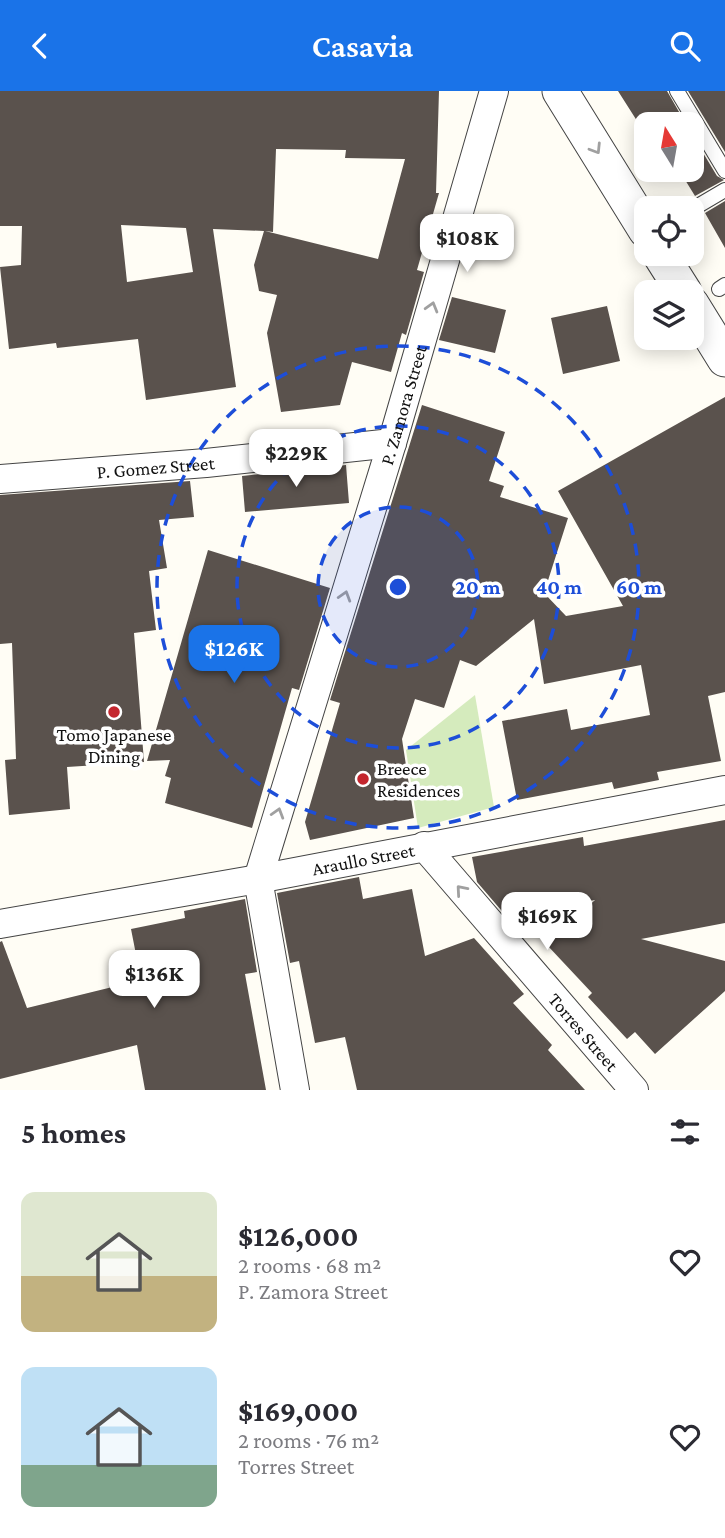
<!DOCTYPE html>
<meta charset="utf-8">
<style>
body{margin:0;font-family:"Crimson Pro",serif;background:#f7f7f7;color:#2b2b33;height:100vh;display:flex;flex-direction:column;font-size:26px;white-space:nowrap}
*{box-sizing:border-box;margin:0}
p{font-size:23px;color:#7c7c81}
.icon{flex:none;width:38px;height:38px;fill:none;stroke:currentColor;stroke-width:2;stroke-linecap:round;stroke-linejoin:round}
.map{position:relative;height:999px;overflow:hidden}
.sheet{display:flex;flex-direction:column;background:#fff;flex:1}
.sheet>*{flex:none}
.needle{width:46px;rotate:349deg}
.fabs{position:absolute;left:634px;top:21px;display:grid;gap:14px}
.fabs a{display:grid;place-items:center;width:70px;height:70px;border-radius:14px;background:#fff;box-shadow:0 4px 18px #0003;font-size:35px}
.price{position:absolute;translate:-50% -60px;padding:0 16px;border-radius:14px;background:#fff;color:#222;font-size:23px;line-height:46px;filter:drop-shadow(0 2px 4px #0008)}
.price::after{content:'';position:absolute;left:50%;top:42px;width:21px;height:16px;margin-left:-10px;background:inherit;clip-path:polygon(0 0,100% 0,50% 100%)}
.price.current{background:#1a73e8;color:#fff}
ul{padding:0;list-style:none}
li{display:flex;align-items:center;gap:21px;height:175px;padding:0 21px}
li span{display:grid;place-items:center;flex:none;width:196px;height:140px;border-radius:14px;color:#555}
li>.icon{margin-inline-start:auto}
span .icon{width:84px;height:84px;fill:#fffc;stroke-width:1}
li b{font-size:30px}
h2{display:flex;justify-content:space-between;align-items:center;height:84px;padding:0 21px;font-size:30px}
header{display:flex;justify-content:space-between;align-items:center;height:91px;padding:0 21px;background:#1a73e8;color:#fff;font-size:32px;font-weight:600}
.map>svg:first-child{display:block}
</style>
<header><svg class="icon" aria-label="back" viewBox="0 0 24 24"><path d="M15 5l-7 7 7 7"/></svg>Casavia<svg class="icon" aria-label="search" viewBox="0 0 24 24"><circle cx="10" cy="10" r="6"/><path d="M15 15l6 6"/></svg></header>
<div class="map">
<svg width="725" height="999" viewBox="0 0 725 999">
<rect width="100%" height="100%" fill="#fffdf5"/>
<path fill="#d5ebbd" d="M 475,604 L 494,716 L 418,737 L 406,659 Z"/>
<path fill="#5a524d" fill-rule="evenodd" d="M 0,0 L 439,0 L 436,102 L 439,102 L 417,179 L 424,181 L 406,244 L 402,242 L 391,281 L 352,271 L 340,314 L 281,321 L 267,242 L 277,204 L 259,200 L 254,174 L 264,140 L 213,138 L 236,296 L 146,309 L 138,248 L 57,257 L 56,252 L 9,258 L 0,176 L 21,174 L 22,135 L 0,135 ZM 276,58 L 346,59 L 345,67 L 405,68 L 378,168 L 265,140 L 273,141 ZM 121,134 L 186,137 L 193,181 L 127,191 Z
M 618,0 L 667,0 L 686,33 L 639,33 Z
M 688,0 L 725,0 L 725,61 Z
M 691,42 L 717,85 L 724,89 L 695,105 L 679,79 L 691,79 Z
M 725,110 L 725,157 L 705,122 Z
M 452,206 L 506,219 L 495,262 L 439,249 Z
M 607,215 L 620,270 L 563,283 L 551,227 Z
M 725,306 L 725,601 L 708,605 L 721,670 L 657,681 L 659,689 L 614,698 L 612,691 L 517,709 L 502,630 L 567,618 L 571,639 L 650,624 L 641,574 L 544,593 L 534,528 L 476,575 L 460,569 L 444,617 L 415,608 L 402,648 L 414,727 L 310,749 L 305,731 L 340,612 L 330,609 L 422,314 L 505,341 L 489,390 L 504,395 L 500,406 L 568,427 L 544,502 L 566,525 L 623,515 L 558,400 Z
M 346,374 L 349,412 L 245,421 L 242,385 Z
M 190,390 L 194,426 L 159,429 L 167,477 L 149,480 L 156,539 L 134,542 L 144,671 L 67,676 L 70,718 L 9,724 L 5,669 L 16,668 L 12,552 L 0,553 L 0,404 Z
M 208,459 L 330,497 L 299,599 L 292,597 L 252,737 L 165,712 L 171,687 L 165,685 L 170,669 L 147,670 Z
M 725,729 L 725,832 L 641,848 L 725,870 L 725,900 L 655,963 L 635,941 L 627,948 L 588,906 L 592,902 L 547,854 L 595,809 L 507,826 L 477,791 L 472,766 L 583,746 L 584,755 Z
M 359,786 L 363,808 L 412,798 L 425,865 L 474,847 L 524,903 L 513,912 L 552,954 L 548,959 L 585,999 L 357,999 L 345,946 L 315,952 L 299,870 L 290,872 L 277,802 Z
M 245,808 L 257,881 L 245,883 L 266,999 L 145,999 L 137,954 L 0,988 L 0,851 L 2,850 L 27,917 L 141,889 L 131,838 L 185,827 L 184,820 Z"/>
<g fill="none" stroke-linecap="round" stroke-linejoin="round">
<g stroke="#444" stroke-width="16">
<path id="service" d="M 677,0 L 725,80
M 691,119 L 725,99
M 719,198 L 725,194"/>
</g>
<g stroke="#444" stroke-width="30">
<g id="minor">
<path id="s1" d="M 0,388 L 206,372 L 392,352"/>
<path id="s2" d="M 424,755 L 634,999"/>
<path id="s3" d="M 0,833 L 258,788 L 725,699"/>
<path id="s4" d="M 295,999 L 258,788 L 392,352 L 494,0"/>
</g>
</g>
<g stroke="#444" stroke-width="37">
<path id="tertiary" d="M 560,0 L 646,139
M 660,163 L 684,201
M 691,213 L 725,268"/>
</g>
<use href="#service" stroke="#fff" stroke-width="14"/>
<use href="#minor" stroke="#fff" stroke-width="28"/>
<use href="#tertiary" stroke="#fff" stroke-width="35"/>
</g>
<defs><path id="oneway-chevron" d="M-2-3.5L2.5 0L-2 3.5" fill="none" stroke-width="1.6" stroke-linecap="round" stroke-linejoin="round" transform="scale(1.75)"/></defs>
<g stroke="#a0a0a0">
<use href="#oneway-chevron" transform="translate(596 58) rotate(58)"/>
<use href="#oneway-chevron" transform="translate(432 216) rotate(-74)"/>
<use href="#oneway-chevron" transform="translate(345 505) rotate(-73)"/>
<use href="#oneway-chevron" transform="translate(278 722) rotate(-73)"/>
<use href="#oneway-chevron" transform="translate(461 799) rotate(-131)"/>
</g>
<circle cx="398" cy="496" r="80" fill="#1d4ed8" fill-opacity=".12"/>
<g fill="none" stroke="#1d4ed8" stroke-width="3.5" stroke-dasharray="12 9">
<circle cx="398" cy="496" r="80"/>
<circle cx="398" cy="496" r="161"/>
<circle cx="398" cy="496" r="241"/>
</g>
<g fill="#c4262e" stroke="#fff" stroke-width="2.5">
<circle cx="114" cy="621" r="7"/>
<circle cx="363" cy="688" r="7"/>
</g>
<g text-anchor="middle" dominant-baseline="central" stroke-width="7" stroke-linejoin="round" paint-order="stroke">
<g font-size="19" fill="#111" stroke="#fff">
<text stroke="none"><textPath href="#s4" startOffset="710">P. Zamora Street</textPath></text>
<text stroke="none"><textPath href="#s1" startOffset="156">P. Gomez Street</textPath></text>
<text stroke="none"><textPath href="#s3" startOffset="369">Araullo Street</textPath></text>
<text stroke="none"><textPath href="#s2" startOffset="245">Torres Street</textPath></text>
</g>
<g font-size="19" fill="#111" stroke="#fff">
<text x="114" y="643">Tomo Japanese<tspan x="114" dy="22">Dining</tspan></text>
<text x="377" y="677" text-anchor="start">Breece<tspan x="377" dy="22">Residences</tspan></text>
</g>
</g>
<circle cx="398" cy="496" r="10" fill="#1d4ed8" stroke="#fff" stroke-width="3.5"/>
<g font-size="21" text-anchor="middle" font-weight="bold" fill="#1d4ed8" stroke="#fff" stroke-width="7" stroke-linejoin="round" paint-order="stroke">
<text x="478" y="503">20 m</text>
<text x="559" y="503">40 m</text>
<text x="639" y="503">60 m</text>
</g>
</svg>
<div class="fabs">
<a><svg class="needle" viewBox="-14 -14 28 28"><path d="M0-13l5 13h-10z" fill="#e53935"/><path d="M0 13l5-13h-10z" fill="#7c7c81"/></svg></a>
<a><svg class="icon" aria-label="locate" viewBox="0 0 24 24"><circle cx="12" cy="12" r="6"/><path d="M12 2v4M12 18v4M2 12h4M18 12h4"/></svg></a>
<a><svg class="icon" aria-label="layers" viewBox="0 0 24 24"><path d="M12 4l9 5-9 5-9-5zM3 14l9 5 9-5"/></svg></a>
</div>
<b class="price" style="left:467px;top:183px">$108K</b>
<b class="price" style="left:296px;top:398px">$229K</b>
<b class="price current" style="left:234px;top:594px">$126K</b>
<b class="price" style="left:547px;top:861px">$169K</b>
<b class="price" style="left:154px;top:919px">$136K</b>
</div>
<section class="sheet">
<h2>5 homes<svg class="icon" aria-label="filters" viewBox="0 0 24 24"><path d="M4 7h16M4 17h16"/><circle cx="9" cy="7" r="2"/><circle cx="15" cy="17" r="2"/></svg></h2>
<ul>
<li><span style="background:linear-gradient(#dfe7d0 60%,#c2b280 0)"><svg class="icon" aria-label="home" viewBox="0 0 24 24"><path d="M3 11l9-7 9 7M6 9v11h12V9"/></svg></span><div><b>$126,000</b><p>2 rooms · 68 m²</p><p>P. Zamora Street</p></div><svg class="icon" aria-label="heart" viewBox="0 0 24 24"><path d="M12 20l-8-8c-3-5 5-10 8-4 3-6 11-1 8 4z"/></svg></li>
<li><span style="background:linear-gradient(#bfe0f5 70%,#7fa58c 0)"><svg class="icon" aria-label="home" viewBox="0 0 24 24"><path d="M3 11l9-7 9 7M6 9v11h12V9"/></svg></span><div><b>$169,000</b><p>2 rooms · 76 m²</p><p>Torres Street</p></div><svg class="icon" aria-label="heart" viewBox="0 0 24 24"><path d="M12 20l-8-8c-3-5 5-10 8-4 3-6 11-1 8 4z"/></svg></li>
</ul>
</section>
